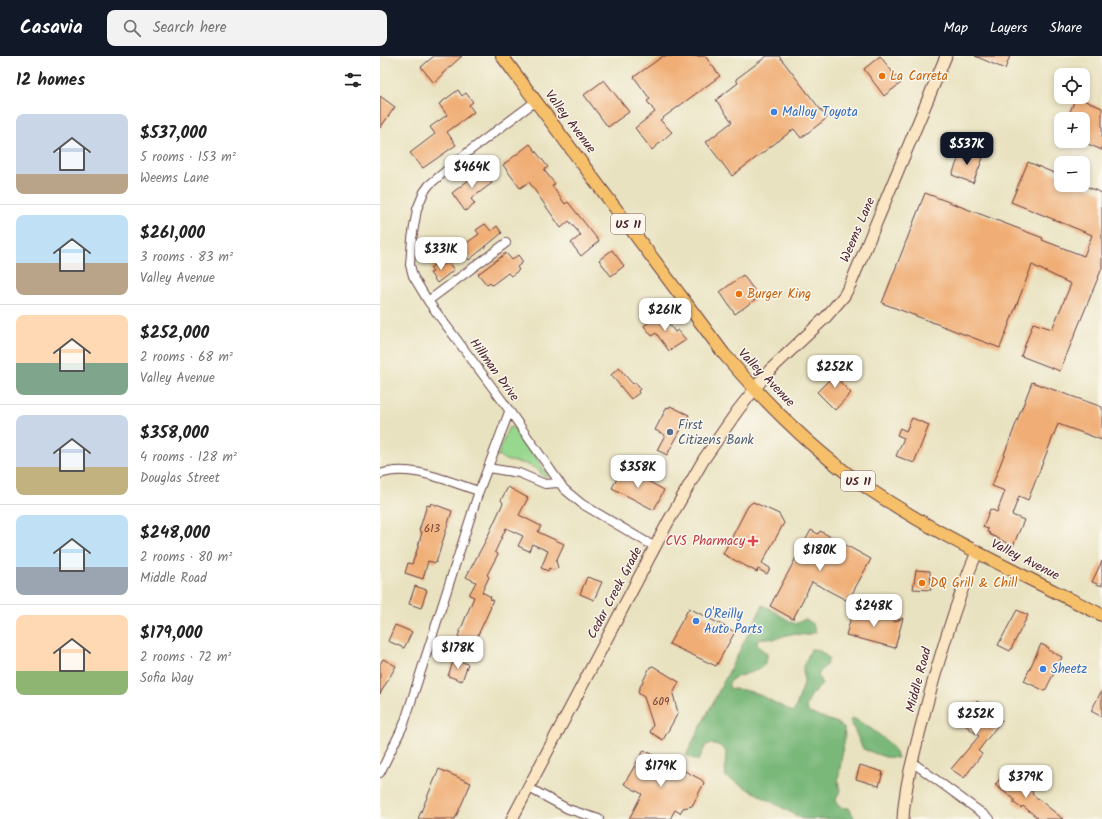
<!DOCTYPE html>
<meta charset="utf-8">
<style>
body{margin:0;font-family:Kalam,sans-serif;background:#f2f2f2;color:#222;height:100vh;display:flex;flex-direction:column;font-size:15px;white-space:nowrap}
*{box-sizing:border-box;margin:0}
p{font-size:13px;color:#767676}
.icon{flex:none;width:22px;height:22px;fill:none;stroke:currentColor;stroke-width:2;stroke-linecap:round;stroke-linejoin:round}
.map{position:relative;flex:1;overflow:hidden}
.drawer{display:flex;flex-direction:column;background:#fff;width:380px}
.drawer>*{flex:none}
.fabs{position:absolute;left:674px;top:12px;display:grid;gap:8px}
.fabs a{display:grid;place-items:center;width:36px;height:36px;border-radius:8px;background:#fff;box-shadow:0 2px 6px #0003;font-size:20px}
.price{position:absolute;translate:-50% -34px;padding:0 9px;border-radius:8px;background:#fff;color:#222;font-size:13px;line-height:26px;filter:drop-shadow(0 1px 2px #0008)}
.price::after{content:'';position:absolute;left:50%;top:24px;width:12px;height:9px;margin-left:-6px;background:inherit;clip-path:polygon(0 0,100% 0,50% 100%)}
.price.selected{background:#111827;color:#fff}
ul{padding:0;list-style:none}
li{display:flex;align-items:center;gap:12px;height:100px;padding:0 16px}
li+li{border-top:1px solid #e0e0e0}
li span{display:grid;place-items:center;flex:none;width:112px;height:80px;border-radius:8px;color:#555}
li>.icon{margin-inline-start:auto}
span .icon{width:48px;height:48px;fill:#fffc;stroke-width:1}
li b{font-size:17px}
h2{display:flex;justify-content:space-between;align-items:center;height:48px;padding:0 16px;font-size:17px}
header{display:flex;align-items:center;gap:24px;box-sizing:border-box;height:56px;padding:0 20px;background:#111827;color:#fff}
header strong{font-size:19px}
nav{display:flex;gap:22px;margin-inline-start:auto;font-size:14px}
.search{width:280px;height:36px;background:#f2f2f2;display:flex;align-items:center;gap:10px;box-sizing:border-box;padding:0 14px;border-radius:8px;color:#767676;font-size:15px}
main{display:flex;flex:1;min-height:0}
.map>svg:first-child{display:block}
</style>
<header>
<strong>Casavia</strong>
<div class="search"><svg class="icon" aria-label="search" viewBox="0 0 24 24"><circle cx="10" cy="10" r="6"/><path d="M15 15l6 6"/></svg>Search here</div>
<nav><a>Map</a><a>Layers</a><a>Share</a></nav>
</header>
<main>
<section class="drawer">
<h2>12 homes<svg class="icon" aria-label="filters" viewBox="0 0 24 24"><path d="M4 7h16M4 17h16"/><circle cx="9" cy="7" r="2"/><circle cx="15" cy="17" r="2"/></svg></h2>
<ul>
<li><span style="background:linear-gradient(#c9d6e8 75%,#b9a48a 0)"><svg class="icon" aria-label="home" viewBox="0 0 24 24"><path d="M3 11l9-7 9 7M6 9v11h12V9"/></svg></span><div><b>$537,000</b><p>5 rooms · 153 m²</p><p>Weems Lane</p></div></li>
<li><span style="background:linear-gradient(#bfe0f5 60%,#b9a48a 0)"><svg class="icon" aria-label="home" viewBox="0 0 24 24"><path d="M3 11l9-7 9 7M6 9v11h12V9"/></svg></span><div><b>$261,000</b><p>3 rooms · 83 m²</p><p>Valley Avenue</p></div></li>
<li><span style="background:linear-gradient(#ffd9b3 60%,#7fa58c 0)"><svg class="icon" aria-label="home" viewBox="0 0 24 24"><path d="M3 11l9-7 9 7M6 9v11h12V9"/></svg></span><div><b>$252,000</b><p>2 rooms · 68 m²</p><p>Valley Avenue</p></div></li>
<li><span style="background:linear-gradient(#c9d6e8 65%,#c2b280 0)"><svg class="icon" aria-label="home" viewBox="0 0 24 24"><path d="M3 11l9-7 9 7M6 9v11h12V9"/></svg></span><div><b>$358,000</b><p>4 rooms · 128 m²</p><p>Douglas Street</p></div></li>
<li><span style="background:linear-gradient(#bfe0f5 65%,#9aa5b1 0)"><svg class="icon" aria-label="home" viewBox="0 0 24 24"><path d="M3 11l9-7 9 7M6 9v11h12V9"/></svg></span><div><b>$248,000</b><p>2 rooms · 80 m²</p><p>Middle Road</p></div></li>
<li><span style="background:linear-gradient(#ffd9b3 70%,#8fb573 0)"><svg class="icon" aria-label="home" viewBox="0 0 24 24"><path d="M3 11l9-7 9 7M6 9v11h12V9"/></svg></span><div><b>$179,000</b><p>2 rooms · 72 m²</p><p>Sofia Way</p></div></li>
</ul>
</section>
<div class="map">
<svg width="722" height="763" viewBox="0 0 722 763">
<rect width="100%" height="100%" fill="#fbf7ec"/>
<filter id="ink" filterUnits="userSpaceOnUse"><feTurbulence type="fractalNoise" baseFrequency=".025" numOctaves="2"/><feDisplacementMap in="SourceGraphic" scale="8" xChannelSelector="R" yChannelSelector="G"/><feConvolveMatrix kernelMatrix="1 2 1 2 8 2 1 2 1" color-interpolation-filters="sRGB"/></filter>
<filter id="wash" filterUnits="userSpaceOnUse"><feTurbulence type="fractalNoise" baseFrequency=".012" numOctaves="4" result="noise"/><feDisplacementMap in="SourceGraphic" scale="16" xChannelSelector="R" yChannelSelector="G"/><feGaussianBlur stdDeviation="0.9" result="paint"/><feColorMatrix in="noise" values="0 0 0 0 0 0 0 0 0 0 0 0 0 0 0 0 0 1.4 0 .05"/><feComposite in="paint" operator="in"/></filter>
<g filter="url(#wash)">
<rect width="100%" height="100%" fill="#e9e2c0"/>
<path fill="#97d78e" stroke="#707b5c" d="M 131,371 L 139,375 L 167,418 L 166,421 L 160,418 L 161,415 L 146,408 L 125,404 L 119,399 L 117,401 L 128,372 Z"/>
<path fill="#79b879" stroke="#626c52" d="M 383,549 L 415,568 L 425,563 L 432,567 L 436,576 L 427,579 L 410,578 L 395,583 L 384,582 L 378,584 L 377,589 L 387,598 C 388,617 365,616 352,623 L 348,629 L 352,633 C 378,633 391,647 414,656 L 424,628 L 423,611 L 431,593 C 439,593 444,597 449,603 C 447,611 441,612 438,620 L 442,628 L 431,640 L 426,651 L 429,657 L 458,667 L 464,672 L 465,681 L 458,725 L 460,735 L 456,744 L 459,751 L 469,752 L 475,763 L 423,763 L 346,721 L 345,712 L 346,696 C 340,688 335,687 326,689 L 318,705 L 306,699 Z
M 473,662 C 488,670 514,686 518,702 L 505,701 L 483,693 L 470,664 Z"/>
<g id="blocks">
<path fill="#f0ae76" d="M 54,0 L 82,0 L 62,18 L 63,19 L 54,27 L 41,11 Z
M 283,0 L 325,0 L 340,20 L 280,64 L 292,76 L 272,94 L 255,72 L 275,56 L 267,45 L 270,43 L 254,21 Z
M 387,0 L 399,0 L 447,62 L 421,82 L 414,73 L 352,120 L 326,86 L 352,66 L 336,44 L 358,27 L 356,23 Z
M 500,0 L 521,27 L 504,40 L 484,13 Z
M 595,0 L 630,0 L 625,13 Z
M 224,24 L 249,56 L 228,71 L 204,39 Z
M 78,34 L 82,40 L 86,37 L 93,46 L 89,49 L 94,56 L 67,76 L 76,89 L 43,112 L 30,97 L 55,78 L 50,71 L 67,59 L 59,48 Z
M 0,40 L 15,51 L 0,72 Z
M 696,41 L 722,52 L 722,94 L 703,86 L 703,63 L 687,63 Z
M 150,88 L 168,111 L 164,114 L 175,128 L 172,130 L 185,148 L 188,146 L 219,185 L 201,200 L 191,187 L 201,179 L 189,165 L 181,172 L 149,126 L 140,132 L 123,109 Z
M 582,93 L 603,102 L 593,127 L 572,119 Z
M 648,106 L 681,120 L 681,129 L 703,129 L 722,137 L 722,212 L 680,315 L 641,300 L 653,267 L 672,273 L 691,228 L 652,209 L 620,292 L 502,247 L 545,137 L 663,182 L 662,184 L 704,200 L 712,179 L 631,146 Z
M 100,112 L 112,127 L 91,143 L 95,148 L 85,155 L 72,137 L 90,123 L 88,121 Z
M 105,168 L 111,175 L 117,170 L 122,177 L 89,204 L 80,192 L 99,178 L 96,174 Z
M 232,194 L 244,210 L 231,220 L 219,204 Z
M 126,197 L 132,204 L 138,199 L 143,206 L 137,211 L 139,214 L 131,220 L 128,217 L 112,229 L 110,227 L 107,229 L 98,218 Z
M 60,205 L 62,209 L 68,206 L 74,214 L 57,227 L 50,217 L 53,216 L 50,212 Z
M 363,219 L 379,241 L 355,258 L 340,236 Z
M 281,257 L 295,276 L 298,274 L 306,284 L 289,295 L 276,277 L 272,280 L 264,270 Z
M 457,310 L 467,319 L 460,326 L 471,337 L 455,354 L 437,336 L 452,321 L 449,318 Z
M 239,312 L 250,325 L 253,328 L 255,326 L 260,333 L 258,335 L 259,337 L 251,343 L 231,319 Z
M 652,326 L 722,351 L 722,384 L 678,368 L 648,444 L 639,440 L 632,459 L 644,464 L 633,490 L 609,478 L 610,477 L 607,476 L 608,473 L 603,471 L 610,453 L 617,456 L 625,435 L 612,430 Z
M 290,350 L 309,359 L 287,399 L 277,394 L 285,379 L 275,374 L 287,351 L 289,352 Z
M 532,362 L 549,369 L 534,407 L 516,400 L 524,382 L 517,379 L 520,372 L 526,375 Z
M 243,411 L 284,434 L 274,454 L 232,432 Z
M 128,431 L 148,442 L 139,459 L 161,470 L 158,476 L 184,488 L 176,505 L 178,512 L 173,514 L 169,512 L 168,515 L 161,512 L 168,495 L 152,488 L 149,495 L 138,490 L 143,480 L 126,472 L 115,496 L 118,498 L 107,519 L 109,521 L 102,536 L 111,541 L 110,543 L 113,544 L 110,550 L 111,551 L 97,581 L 101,586 L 97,594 L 95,592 L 93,595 L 80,588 L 82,583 L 78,580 L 94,541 L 89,539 L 96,526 L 86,521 L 106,484 L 123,447 L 121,444 Z
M 373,446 L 399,458 L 404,467 L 382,507 L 390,512 L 387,518 L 378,513 L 377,516 L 343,498 L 368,450 Z
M 51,447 L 72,455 L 56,507 L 48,505 L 43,523 L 25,517 L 28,507 L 32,508 L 38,491 L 42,476 L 39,475 L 47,449 L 50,450 Z
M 431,474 L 438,478 L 440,475 L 491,503 L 468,545 L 432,526 L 413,563 L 390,550 Z
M 722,505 L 722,530 L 712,526 Z
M 536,514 L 550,515 L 551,534 L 533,533 Z
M 207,521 L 222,526 L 214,544 L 200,538 Z
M 35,530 L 47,534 L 41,552 L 29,548 Z
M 476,544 L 488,559 L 494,557 L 497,561 L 503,559 L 506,563 L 511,561 L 515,566 L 523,562 L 515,592 L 466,579 Z
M 309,552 L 355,576 L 336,610 L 289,588 Z
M 637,554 L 648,559 L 630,595 L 618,589 Z
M 15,569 L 32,576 L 24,592 L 8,585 Z
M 661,588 L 669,592 L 668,594 L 682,601 L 665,635 L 644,625 Z
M 3,603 L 16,610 L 0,638 L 0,608 Z
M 74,603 L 88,608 L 82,625 L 68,620 Z
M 273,610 L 299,626 L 293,638 L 298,657 L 283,684 L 270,676 L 273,669 L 264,641 L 259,638 L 258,635 L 270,611 Z
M 722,634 L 722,661 L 711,655 Z
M 597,645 L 622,664 L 598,695 L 602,698 L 584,722 L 571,713 L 599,680 L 581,666 Z
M 264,694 L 287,706 L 288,709 L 299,715 L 303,714 L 322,724 L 324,727 L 312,750 L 303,752 L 300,757 L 295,754 L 290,763 L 249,763 L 262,738 L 244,728 Z
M 480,709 L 503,716 L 499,730 L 476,723 Z
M 59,713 L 91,727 L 75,763 L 38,763 Z
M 624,718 L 653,736 L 652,738 L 683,763 L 659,763 L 643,750 L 641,752 L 634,747 L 634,743 L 615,729 Z"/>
</g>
</g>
<g filter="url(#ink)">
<use href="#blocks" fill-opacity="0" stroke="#623c41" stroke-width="1"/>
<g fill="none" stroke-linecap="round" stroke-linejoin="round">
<g stroke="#623c41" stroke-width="10">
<path id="minor" d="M 156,45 L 88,96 L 49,129 L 44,136 L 37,153 L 32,183 L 30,209 L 33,220 L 48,245 L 124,347 L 184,433 L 202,448 L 275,491
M 48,245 L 126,187
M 108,412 L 139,417 L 165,428 L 178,427
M 0,418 C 31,407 69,426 99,435
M 532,706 L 610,763
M 0,717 L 24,668 L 99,435 L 129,356
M 149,732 L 188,753 L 219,763"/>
</g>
<g stroke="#623c41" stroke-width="13">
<path id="secondary" d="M 132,763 L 288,466 L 324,403 L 358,354 L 389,315 L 446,261 L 464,240 L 471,227 L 566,0
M 523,763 C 525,726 536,691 545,655 C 560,600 575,548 597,496"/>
</g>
<g stroke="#623c41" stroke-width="14">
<path id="primary" d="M 122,0 L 344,298 C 383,344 431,392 480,427 C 556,479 640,518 722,559"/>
</g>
<use href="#minor" stroke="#fff" stroke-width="8"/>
<use href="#secondary" stroke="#fbe6c4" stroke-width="11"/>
<use href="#primary" stroke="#f6c06b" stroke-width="12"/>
</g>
</g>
<g fill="#e8710a" stroke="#fbf7ec" stroke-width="1.5">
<circle cx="502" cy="20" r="4"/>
<circle cx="359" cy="238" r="4"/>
<circle cx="542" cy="527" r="4"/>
</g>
<g fill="#3f7fe0" stroke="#fbf7ec" stroke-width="1.5">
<circle cx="394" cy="56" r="4"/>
<circle cx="316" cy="565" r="4"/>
<circle cx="663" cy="613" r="4"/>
</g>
<circle fill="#5c6f8a" stroke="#fbf7ec" stroke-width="1.5" cx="290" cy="376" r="4"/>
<path fill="#e0444e" stroke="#fbf7ec" stroke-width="1.5" d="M371 479h4v4h4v4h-4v4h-4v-4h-4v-4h4z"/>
<g text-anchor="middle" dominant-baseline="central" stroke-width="3" stroke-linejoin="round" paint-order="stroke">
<g font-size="11" fill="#74433e">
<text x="52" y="473">613</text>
<text x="281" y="646">609</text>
</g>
<g fill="#fbf7ec" stroke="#7f6065" stroke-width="1">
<rect x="231" y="158" width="34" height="20" rx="3"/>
<rect x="461" y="415" width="34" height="20" rx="3"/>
</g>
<g font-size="12" font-weight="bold" fill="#4a1f2b">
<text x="248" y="168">US 11</text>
<text x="478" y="425">US 11</text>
</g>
<g font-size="13" fill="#c56008" stroke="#fbf7ec" text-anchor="start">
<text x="510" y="20">La Carreta</text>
<text x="367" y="238">Burger King</text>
<text x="550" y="527">DQ Grill &amp; Chill</text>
</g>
<g font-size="13" fill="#366cbe" stroke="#fbf7ec" text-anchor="start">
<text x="402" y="56">Malloy Toyota</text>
<text x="324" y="558">O'Reilly<tspan x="324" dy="15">Auto Parts</tspan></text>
<text x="671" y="613">Sheetz</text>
</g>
<g font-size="13" fill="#4a1f2b" stroke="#fbf7ec">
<text transform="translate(190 66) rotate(53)">Valley Avenue</text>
<text transform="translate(478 174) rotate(-67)">Weems Lane</text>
<text transform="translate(114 314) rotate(54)">Hillman Drive</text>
<text transform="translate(386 322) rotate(46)">Valley Avenue</text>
<text transform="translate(645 504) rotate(27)">Valley Avenue</text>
<text transform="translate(235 537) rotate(-62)">Cedar Creek Grade</text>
<text transform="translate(539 624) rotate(-75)">Middle Road</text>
</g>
<g font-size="13" fill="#4e5e75" stroke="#fbf7ec" text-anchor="start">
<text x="298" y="369">First<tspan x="298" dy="15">Citizens Bank</tspan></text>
</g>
<g font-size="13" fill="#be3a42" stroke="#fbf7ec" text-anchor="end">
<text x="365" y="485">CVS Pharmacy</text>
</g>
</g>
</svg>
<div class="fabs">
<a><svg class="icon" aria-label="locate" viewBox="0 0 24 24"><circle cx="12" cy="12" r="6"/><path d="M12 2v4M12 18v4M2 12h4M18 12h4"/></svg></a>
<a>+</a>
<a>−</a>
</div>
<b class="price selected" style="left:587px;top:110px">$537K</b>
<b class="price" style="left:92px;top:133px">$464K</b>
<b class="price" style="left:61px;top:215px">$331K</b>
<b class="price" style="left:285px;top:276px">$261K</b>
<b class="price" style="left:455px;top:333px">$252K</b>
<b class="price" style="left:258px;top:433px">$358K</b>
<b class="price" style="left:440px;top:516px">$180K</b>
<b class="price" style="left:494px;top:572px">$248K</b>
<b class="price" style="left:78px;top:614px">$178K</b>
<b class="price" style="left:596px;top:680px">$252K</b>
<b class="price" style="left:281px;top:732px">$179K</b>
<b class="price" style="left:646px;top:743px">$379K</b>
</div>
</main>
